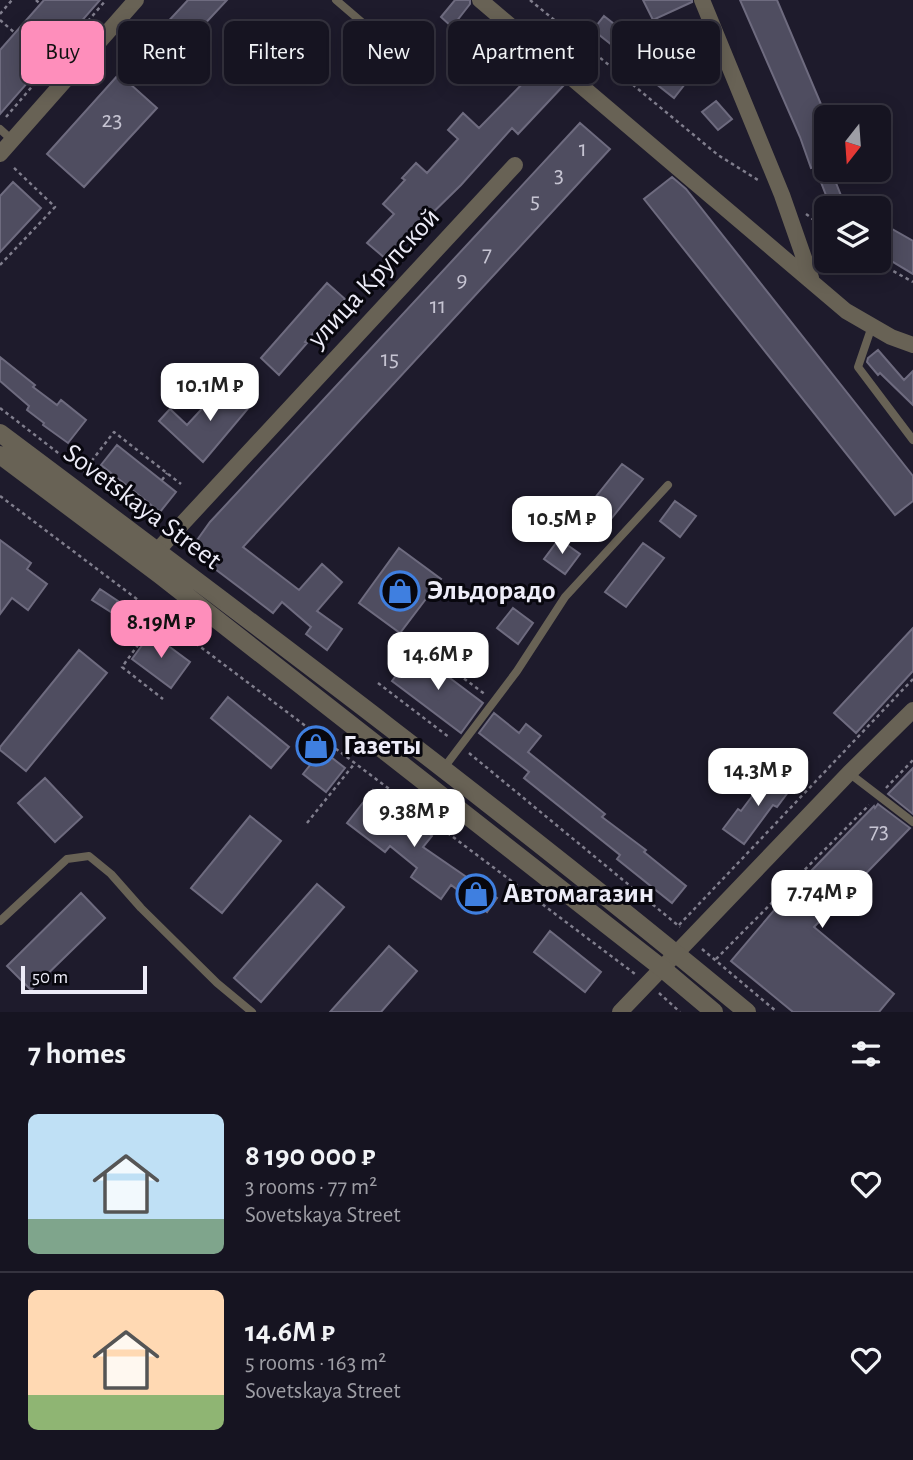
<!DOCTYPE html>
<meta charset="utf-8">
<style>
body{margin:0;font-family:"Alegreya Sans",sans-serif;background:#23212e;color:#f1f3f6;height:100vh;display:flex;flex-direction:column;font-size:26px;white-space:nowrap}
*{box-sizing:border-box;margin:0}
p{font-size:23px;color:#9e9ea5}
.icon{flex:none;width:38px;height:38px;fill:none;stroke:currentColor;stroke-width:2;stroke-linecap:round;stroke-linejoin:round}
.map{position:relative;height:1012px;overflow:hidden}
.details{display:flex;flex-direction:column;background:#161421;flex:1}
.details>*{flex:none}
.top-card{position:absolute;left:21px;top:21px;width:872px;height:63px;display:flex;gap:14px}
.needle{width:46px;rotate:197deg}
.tools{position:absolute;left:814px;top:105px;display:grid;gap:14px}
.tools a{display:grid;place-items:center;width:77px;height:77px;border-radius:10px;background:#161421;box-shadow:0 4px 18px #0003,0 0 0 2px #35333f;font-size:35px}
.scale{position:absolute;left:21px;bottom:18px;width:126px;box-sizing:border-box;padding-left:7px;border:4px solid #edecf8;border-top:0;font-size:19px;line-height:24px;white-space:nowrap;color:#edecf8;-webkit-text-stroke:5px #08070e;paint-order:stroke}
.price{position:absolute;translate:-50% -60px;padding:0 16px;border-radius:14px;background:#fff;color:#222;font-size:23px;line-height:46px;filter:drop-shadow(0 2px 4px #0008)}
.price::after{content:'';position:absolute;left:50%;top:42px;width:21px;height:16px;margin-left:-10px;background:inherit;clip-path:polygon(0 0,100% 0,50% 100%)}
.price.selected{background:#fe8ebb;color:#111}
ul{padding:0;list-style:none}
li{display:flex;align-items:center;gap:21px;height:175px;padding:0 28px}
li+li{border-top:2px solid #35333f}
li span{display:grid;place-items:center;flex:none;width:196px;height:140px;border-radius:10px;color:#555}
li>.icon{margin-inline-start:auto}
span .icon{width:84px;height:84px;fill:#fffc;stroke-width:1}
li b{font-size:30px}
h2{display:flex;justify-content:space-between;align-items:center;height:84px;padding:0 28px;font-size:30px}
.chip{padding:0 24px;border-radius:10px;background:#161421;box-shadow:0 4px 18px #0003,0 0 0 2px #35333f;font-size:24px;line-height:63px}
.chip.selected{background:#fe8ebb;color:#111}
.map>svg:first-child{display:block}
</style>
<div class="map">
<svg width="913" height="1012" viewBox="0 0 913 1012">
<rect width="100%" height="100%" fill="#1e1b2c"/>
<path fill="#4f4d60" stroke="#6e6b7f" stroke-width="2" d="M 44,0 L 100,0 L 0,114 L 0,50 Z
M 188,0 L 227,0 L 158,74 L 137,55 Z
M 455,0 L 470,0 L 470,4 L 452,27 L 441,17 Z
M 643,0 L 692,0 L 692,2 L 653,20 Z
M 740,0 L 777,0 L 826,116 L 826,181 L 834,178 L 846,208 L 831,208 L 815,167 L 811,168 L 800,137 Z
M 604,16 L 623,31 L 612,45 L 593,30 Z
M 666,69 L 685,84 L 674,98 L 655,83 Z
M 533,73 L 544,83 L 552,75 L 564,85 L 518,134 L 512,128 L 461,185 L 413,232 L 412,231 L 386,259 L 367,243 L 394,214 L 383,204 L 405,180 L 402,178 L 416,163 L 427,173 L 458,139 L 448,130 L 463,113 L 479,128 Z
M 119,74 L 157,108 L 84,187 L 47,154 Z
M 716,101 L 732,119 L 718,130 L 702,112 Z
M 580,123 L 610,149 L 243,547 L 299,590 L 322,564 L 342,582 L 317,611 L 342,629 L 327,650 L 306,634 L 311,627 L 282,602 L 273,613 L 190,550 L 210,522 Z
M 672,177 L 686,189 L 913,476 L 913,501 L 895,515 L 644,199 Z
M 13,182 L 41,208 L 0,252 L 0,196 Z
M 878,221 L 913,241 L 913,274 L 878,253 Z
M 327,283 L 345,299 L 305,342 L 307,343 L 279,375 L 261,358 Z
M 878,350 L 904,380 L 913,371 L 913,405 L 880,373 L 878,375 L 867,362 L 868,358 Z
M 0,357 L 35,385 L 33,387 L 57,405 L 61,400 L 86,420 L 68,443 L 43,425 L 44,423 L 27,410 L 29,406 L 0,381 Z
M 240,384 L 256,399 L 203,462 L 159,421 L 170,409 L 187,425 L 211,399 L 219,406 Z
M 117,445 L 176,492 L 160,512 L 101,465 Z
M 622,464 L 643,479 L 603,529 L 582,514 Z
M 675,501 L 696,516 L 680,537 L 660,521 Z
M 559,539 L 580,554 L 565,574 L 544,559 Z
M 0,540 L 31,563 L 27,569 L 47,584 L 28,610 L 12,598 L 0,614 Z
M 643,543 L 664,558 L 626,607 L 605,592 Z
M 399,548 L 441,579 L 400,633 L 359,603 Z
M 100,589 L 118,601 L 111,612 L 92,600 Z
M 513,608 L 533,623 L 518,644 L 497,628 Z
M 913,628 L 913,671 L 856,733 L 834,713 Z
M 151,633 L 190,662 L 171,688 L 132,659 Z
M 79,650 L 107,673 L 26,771 L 0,750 L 0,747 Z
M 414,651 L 483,703 L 461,733 L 392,681 Z
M 228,697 L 289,747 L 271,768 L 211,718 Z
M 494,713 L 519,733 L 526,724 L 541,736 L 528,752 L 605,814 L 602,817 L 646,850 L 644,852 L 686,886 L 672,903 L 617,859 L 620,855 L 524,778 L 529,772 L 479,733 Z
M 322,750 L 345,768 L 326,792 L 303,774 Z
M 913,768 L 913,814 L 888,794 Z
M 771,771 L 792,787 L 777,807 L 773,805 L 744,844 L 723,829 L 738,809 L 741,811 Z
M 45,778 L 82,817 L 55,842 L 18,803 Z
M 373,790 L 432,836 L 423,847 L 497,898 L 487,912 L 451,885 L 441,899 L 411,877 L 417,868 L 390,846 L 385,852 L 347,823 Z
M 878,804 L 910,828 L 814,927 L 894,994 L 879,1012 L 793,1012 L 731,961 L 782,901 L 874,806 L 875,808 Z
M 250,816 L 281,841 L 222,913 L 191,888 Z
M 317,884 L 344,907 L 261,1002 L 234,978 Z
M 81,893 L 105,918 L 31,990 L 7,966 Z
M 550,931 L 601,972 L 585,992 L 534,952 Z
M 389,946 L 417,971 L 381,1012 L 330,1012 Z"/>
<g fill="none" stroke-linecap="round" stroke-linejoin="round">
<path stroke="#807e8d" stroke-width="2.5" stroke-dasharray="3.5 3.5" stroke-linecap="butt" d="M 36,0 L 40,4
M 530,0 L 718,155 L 758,180
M 0,14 L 12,0
M 0,20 L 15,33
M 6,117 L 106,0
M 806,214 L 826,229
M 875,261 L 913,282
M 0,265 L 55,207 L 12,166
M 0,408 L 66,459
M 83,472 L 114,432 L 181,484
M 162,480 L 167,473
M 0,496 L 635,974
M 159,616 L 122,667 L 163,699
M 404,641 L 407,636 L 486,695
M 378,683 L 450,738
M 469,753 L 680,927
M 886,788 L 913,760
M 307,823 L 355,763
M 679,925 L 913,679
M 702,949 L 777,1012
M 716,959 L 869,805
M 659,993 L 680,1012"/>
<path stroke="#686255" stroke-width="8" d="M 336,0 L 378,36
M 0,129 L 12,140
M 872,326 L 858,367 L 913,440
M 443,769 L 517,671 L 565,597 L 668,485
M 849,773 L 913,822
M 0,921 L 67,859 L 89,856 L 111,874 L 141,908 L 217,983 L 252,1012"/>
<path stroke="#686255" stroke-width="16" d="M 480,0 L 846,311 L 891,337 L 913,345
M 702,0 L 782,195 L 811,278
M 0,154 L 136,0
M 157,551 L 515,165
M 620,1012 L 849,773 L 913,710"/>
<path stroke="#686255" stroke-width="18" d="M 0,433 C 252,622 505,811 747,1012
M 0,455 L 160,575 L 663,969 L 714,1012"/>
</g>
<defs>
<g id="shop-ring" transform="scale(2.0125)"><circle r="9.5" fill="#08070e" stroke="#3f7fe0" stroke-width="1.5"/><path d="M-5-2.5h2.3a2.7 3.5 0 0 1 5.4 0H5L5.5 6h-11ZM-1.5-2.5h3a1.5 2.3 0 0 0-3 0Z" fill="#3f7fe0"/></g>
</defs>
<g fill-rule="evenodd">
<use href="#shop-ring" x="400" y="591"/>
<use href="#shop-ring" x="316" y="746"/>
<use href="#shop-ring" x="476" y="894"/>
</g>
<g text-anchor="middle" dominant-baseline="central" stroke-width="6" stroke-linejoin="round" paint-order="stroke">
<g font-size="24" fill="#c6c4d2">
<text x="112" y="120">23</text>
<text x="583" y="149">1</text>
<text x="559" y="175">3</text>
<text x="535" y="201">5</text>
<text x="487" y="254">7</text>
<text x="462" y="280">9</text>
<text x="438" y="306">11</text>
<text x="390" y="359">15</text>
<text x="879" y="831">73</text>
</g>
<g font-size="28" fill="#edecf8" stroke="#08070e">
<text transform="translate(374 278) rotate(-47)">улица Крупской</text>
<text transform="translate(142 507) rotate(37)">Sovetskaya Street</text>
</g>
<g font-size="28" font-weight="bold" fill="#edecf8" stroke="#08070e" text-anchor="start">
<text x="427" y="591">Эльдорадо</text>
<text x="343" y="746">Газеты</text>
<text x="503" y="894">Автомагазин</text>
</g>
</g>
</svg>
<div class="tools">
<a><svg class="needle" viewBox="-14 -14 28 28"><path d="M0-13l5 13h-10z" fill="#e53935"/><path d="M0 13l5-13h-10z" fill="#9e9ea5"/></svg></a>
<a><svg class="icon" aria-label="layers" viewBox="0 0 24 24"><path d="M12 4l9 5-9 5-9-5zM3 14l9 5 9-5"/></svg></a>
</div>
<div class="scale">50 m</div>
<b class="price" style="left:210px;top:423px">10.1M ₽</b>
<b class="price" style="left:562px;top:556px">10.5M ₽</b>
<b class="price selected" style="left:161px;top:660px">8.19M ₽</b>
<b class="price" style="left:438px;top:692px">14.6M ₽</b>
<b class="price" style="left:758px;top:808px">14.3M ₽</b>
<b class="price" style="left:414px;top:849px">9.38M ₽</b>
<b class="price" style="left:822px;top:930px">7.74M ₽</b>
<div class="top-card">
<a class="chip selected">Buy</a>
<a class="chip">Rent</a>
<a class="chip">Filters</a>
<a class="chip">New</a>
<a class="chip">Apartment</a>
<a class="chip">House</a>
</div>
</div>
<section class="details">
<h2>7 homes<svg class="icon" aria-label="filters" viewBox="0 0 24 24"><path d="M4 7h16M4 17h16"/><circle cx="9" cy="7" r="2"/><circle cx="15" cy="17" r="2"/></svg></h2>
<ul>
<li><span style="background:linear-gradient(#bfe0f5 75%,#7fa58c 0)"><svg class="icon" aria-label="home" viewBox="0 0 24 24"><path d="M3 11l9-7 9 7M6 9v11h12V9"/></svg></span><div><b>8 190 000 ₽</b><p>3 rooms · 77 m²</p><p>Sovetskaya Street</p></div><svg class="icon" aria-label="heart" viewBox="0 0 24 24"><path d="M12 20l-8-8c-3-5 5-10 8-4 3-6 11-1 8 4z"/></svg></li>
<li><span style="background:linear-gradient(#ffd9b3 75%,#8fb573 0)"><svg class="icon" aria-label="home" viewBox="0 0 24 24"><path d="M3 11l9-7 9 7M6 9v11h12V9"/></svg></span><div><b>14.6M ₽</b><p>5 rooms · 163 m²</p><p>Sovetskaya Street</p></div><svg class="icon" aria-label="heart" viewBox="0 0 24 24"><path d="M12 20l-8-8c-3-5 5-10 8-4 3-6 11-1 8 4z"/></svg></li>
</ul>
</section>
